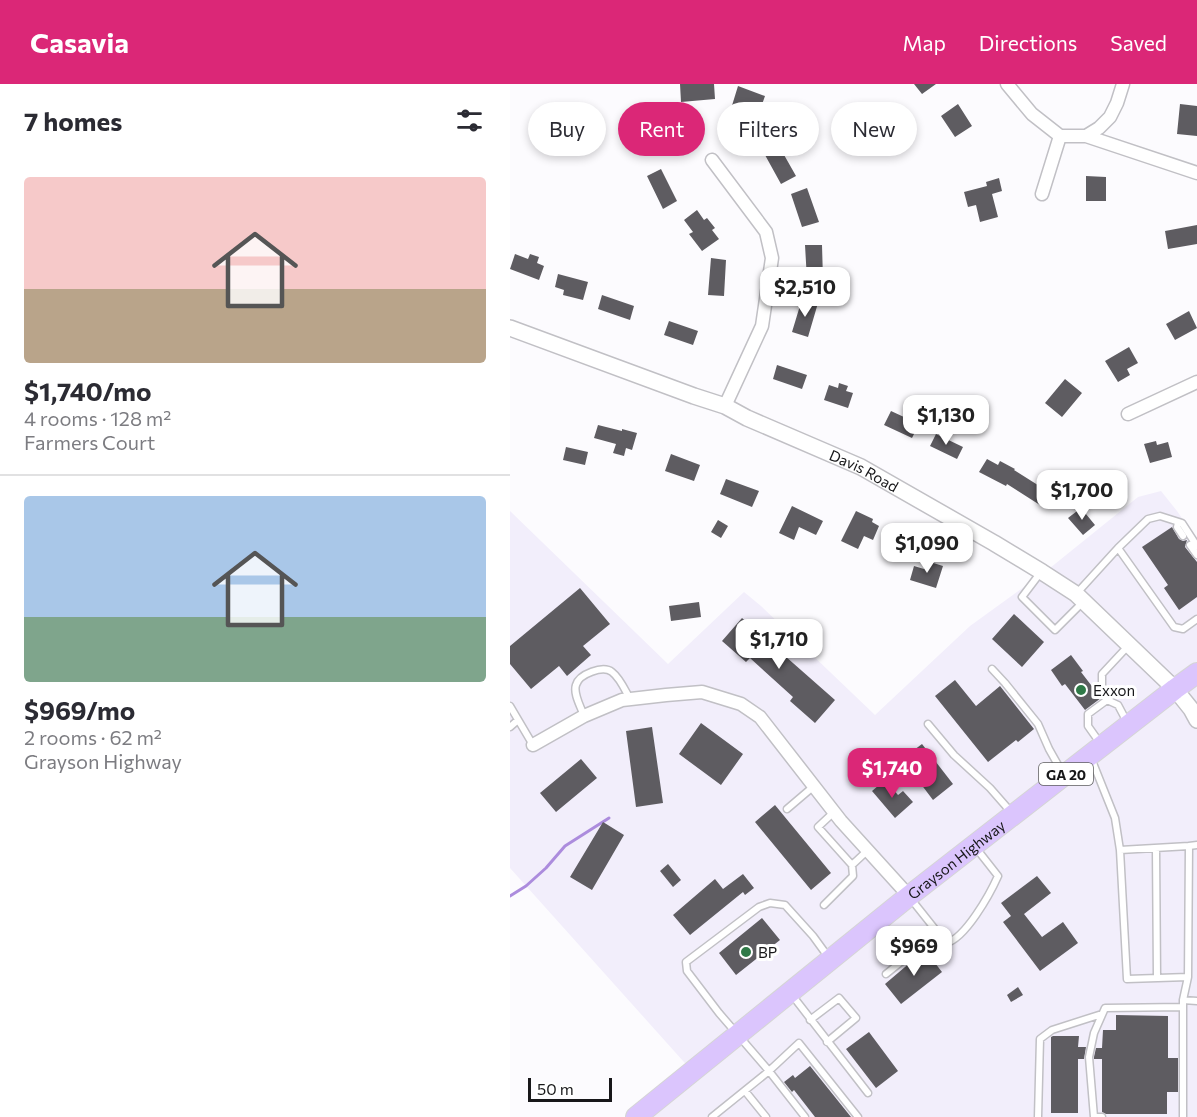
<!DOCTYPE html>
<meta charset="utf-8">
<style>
body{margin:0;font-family:Commissioner,sans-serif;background:#f7f7f7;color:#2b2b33;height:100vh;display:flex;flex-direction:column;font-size:22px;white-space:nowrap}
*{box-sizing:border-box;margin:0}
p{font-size:20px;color:#7c7c81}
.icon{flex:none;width:33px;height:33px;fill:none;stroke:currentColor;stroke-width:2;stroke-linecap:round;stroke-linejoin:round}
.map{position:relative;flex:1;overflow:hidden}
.drawer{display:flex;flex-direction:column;background:#fff;width:510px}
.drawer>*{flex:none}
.hud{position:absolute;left:18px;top:18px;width:570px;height:54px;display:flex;gap:12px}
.scale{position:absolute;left:18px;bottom:15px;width:84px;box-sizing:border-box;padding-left:6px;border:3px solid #171719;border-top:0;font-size:16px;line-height:21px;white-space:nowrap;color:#171719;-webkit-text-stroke:4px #fff;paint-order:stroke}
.price{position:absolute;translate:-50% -51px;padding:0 14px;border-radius:12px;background:#fff;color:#222;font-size:20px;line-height:39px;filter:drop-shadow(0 2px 3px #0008)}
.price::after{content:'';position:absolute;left:50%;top:36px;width:18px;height:14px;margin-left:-9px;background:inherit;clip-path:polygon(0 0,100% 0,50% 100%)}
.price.on{background:#db2777;color:#fff}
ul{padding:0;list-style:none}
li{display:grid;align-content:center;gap:12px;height:318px;padding:0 24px}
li+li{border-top:2px solid #e1e1e2}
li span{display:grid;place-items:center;height:186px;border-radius:6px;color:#555}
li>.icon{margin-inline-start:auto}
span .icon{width:108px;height:108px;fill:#fffc;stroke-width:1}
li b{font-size:26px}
h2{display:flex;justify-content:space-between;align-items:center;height:72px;padding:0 24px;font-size:26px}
.chip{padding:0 21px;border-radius:27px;background:#fff;box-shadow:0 3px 9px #0003;font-size:21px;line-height:54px}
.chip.on{background:#db2777;color:#fff}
header{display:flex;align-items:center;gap:36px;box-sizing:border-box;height:84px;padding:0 30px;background:#db2777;color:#fff}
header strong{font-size:28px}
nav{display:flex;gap:33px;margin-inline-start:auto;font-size:21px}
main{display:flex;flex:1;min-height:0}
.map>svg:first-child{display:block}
</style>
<header>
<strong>Casavia</strong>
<nav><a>Map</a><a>Directions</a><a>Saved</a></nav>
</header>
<main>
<section class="drawer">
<h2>7 homes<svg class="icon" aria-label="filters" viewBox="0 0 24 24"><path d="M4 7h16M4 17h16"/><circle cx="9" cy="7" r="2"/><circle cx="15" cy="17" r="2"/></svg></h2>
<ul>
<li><span style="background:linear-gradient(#f6c9c9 60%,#b9a48a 0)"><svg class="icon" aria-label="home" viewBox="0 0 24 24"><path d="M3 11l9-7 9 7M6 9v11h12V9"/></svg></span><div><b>$1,740/mo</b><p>4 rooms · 128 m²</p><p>Farmers Court</p></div></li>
<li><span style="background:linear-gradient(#a9c7e8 65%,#7fa58c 0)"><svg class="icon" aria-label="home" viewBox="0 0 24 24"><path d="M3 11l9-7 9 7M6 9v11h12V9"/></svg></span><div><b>$969/mo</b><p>2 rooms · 62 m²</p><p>Grayson Highway</p></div></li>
</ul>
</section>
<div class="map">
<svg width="687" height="1033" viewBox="0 0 687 1033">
<rect width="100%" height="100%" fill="#fcfbfe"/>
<path fill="#f2eefb" d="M 651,407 L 667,427 L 687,456 L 687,1033 L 125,1033 L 182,987 L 0,784 L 0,427 L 158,580 L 234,508 L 251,522 L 365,631 L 460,542 L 540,484 L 628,413 Z"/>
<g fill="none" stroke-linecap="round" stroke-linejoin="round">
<path stroke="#ac8cdd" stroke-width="3" d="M 0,812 L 16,802 L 36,784 L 55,762 L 99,734"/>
</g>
<path fill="#5e5c61" d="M 170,0 L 204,0 L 205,15 L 171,18 Z
M 404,0 L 426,0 L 412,10 Z
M 228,2 L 255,12 L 249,29 L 234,24 L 231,32 L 220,28 Z
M 448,20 L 462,42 L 445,53 L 431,32 Z
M 670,20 L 687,22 L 687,52 L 667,50 Z
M 140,29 L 157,34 L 149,67 L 131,62 Z
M 269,62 L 286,92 L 271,100 L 255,71 Z
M 151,85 L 167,117 L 153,125 L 137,92 Z
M 576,92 L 596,93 L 596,117 L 576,117 Z
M 489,94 L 492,107 L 482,110 L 488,133 L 470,138 L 466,121 L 458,123 L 454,108 L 477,102 L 476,98 Z
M 297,104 L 309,138 L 292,143 L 281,110 Z
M 187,126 L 194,136 L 197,134 L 205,144 L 202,146 L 209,155 L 192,167 L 179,150 L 183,148 L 174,136 Z
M 687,141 L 687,160 L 658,165 L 655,147 Z
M 295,161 L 312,161 L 313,195 L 297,196 Z
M 5,170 L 18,175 L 20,170 L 29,173 L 27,179 L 34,182 L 29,196 L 0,185 Z
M 201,174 L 216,176 L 214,212 L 198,211 Z
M 48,190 L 78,198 L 73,216 L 53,211 L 54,206 L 45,203 Z
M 92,211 L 124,222 L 120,236 L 88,225 Z
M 292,215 L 308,219 L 298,253 L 282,248 Z
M 679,227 L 687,244 L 665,256 L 656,240 Z
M 159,237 L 188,247 L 183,261 L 154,251 Z
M 619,263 L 628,279 L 617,285 L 620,291 L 608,298 L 595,277 Z
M 267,281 L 297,291 L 292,305 L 263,295 Z
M 555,295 L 572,309 L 552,333 L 535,319 Z
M 329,299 L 338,302 L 336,307 L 343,309 L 338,324 L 314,316 L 319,301 L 328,304 Z
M 381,327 L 409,340 L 402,354 L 374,341 Z
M 88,341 L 112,347 L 112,345 L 127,349 L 122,366 L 116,364 L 114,372 L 103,369 L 106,360 L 84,354 Z
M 426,350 L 453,363 L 447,375 L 420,362 Z
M 646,357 L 647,361 L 658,358 L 662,373 L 640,379 L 634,360 Z
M 56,363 L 78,368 L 75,381 L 53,376 Z
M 161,370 L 190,381 L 184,397 L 155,387 Z
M 477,375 L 488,381 L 490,377 L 505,385 L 504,386 L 542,410 L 533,423 L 497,400 L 496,402 L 469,388 Z
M 216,395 L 249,407 L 242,423 L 210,410 Z
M 282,422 L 313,437 L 306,451 L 289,443 L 284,456 L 269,449 Z
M 571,424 L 585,441 L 573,451 L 558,434 Z
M 346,427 L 363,435 L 362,438 L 369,442 L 363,456 L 354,452 L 348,465 L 331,457 Z
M 208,436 L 218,442 L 211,454 L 201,448 Z
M 662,443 L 669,455 L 673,457 L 677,456 L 675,463 L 687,478 L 687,513 L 669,526 L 654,504 L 658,501 L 632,463 Z
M 417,477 L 433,482 L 426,504 L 400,496 L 404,482 L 414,485 Z
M 70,504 L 100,540 L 73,562 L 81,571 L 57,592 L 49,582 L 21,605 L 0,580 L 0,562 Z
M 189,518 L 191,533 L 161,537 L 159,522 Z
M 504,530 L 534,558 L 512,583 L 482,555 Z
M 232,534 L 325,616 L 305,639 L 280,617 L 283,613 L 240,574 L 236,578 L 212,557 Z
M 561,571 L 573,587 L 571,588 L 591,614 L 575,626 L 555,600 L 552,602 L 541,586 Z
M 445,596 L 466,622 L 490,602 L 524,645 L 508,658 L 506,656 L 478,678 L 425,612 Z
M 191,639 L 233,670 L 211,701 L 169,670 Z
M 142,643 L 153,719 L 126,723 L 116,647 Z
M 412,660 L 443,700 L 423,716 L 392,675 Z
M 71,675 L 87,694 L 46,728 L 30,709 Z
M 375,696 L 388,711 L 393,707 L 403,718 L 385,734 L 362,707 Z
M 265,721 L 321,789 L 301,806 L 245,738 Z
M 93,738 L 114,751 L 82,806 L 60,793 Z
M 158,780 L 171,796 L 163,803 L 150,787 Z
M 233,790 L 244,804 L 235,811 L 233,808 L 180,851 L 163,831 L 205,795 L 213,805 Z
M 527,792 L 541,809 L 514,830 L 532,853 L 553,838 L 568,859 L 530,887 L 493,838 L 501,832 L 491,819 Z
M 252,834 L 270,856 L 226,891 L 209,869 Z
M 415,866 L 432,888 L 391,920 L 375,900 Z
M 508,903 L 513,911 L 501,918 L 497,911 Z
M 606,931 L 658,932 L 658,974 L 668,974 L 668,1008 L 657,1008 L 657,1030 L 596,1030 L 592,1028 L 592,975 L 584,975 L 584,973 L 586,964 L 592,964 L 593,946 L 606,946 Z
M 359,948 L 388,987 L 366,1004 L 336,965 Z
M 543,952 L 569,952 L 568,963 L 576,963 L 574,975 L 568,975 L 568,1029 L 541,1029 L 541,953 Z
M 300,982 L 341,1033 L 305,1033 L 284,1006 L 282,1008 L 274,998 L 283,991 L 285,994 Z"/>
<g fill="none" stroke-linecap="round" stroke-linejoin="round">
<g stroke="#c1c0c5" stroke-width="9">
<path id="service" d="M 668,439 L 667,443 L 673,452
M 680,461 L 687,471
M 608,464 L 638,435 L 650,432 L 672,439 L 687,462
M 531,488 L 512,513 L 545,546 L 573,518
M 567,509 L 608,464 L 664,543 L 673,545 L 687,535
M 482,585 L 495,599 L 528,640 L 539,665 L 552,688
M 597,616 L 608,621 L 617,638
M 0,622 L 23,661
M 74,632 C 71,623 63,610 66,601 C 69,590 93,581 102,588 C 110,594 115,606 120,615
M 418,640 L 444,671 L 480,704 L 501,728
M 0,643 L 8,636
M 590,659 L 578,642 L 578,630 L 597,616 L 592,603 L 592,590 L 619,561
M 581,674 L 605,734 L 610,766 L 679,762
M 277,725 L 304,702
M 646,765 L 647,894
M 610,766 L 617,895 L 678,893
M 342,781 L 357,767
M 401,815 L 436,859 C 455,855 480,810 488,792 L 466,764
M 314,821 L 343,792 L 342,781 L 308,743 L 324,728
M 376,890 L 427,849
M 282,911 L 358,1009
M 673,916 L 678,893 L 679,762 L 687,761
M 300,936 L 329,914 L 346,934 L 317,958
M 235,1007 L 256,1033
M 202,1033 L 259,987 L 209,929 L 177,887 L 176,878 L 249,823 L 260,819 L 275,821 L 303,852 L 319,874
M 295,1033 L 259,987 L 289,959 L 348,1033
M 528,1033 L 530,955 L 542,946 L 592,930
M 592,1033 L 584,1033 L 579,973 L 584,949 L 595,924 L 673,923
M 673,1033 L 673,916 L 687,917"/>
</g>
<g stroke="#c1c0c5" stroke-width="15">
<path id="minor" d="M 497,0 L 522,30 L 550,52 L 576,52 L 589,44 L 600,33 L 607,19 L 613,0
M 576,52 L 687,89
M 202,76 L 256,148 L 262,174 L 252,242 L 215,322
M 532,110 L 550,52
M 618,330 L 687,298
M 23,661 L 74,632 L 112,616 L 156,611 L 192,608 L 231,620 L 250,633 L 331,737 L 399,812"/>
</g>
<g stroke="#c1c0c5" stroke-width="18">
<g id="tertiary">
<path id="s1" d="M 0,244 L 184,312 L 215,322 L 237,334 L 351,383 L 484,459 L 532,488 L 566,510 L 665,605 L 681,625 L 687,636"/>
</g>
</g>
<g stroke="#d5d5d6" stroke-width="22">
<g id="primary">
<path id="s2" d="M 126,1033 L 399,812 L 665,605 L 687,589"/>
</g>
</g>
<use href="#service" stroke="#fff" stroke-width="6"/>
<use href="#minor" stroke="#fff" stroke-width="12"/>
<use href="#tertiary" stroke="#fff" stroke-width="15"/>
<use href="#primary" stroke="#dbc5fd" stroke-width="20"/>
</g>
<g fill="#2f7947" stroke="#fff" stroke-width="2">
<circle cx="571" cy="606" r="6"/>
<circle cx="236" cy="868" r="6"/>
</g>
<g text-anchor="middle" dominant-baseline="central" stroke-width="6" stroke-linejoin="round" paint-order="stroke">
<rect fill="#fff" stroke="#5d5d5e" stroke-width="1.5" x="529" y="679" width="54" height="22" rx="4.5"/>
<g font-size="14" font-weight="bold" fill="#171719">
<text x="556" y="690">GA 20</text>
</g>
<g font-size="15" fill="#171719" stroke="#fff">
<text stroke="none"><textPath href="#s1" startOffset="382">Davis Road</textPath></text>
<text stroke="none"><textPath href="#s2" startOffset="411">Grayson Highway</textPath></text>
</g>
<g font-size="15" fill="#171719" stroke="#fff" text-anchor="start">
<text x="583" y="606">Exxon</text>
<text x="248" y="868">BP</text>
</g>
</g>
</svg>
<div class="scale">50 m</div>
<b class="price" style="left:295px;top:234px">$2,510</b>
<b class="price" style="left:436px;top:362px">$1,130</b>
<b class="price" style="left:572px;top:437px">$1,700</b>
<b class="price" style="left:417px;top:490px">$1,090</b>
<b class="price" style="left:269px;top:586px">$1,710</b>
<b class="price on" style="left:382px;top:715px">$1,740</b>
<b class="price" style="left:404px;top:893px">$969</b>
<div class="hud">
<a class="chip">Buy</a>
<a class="chip on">Rent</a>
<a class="chip">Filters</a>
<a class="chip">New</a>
</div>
</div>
</main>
